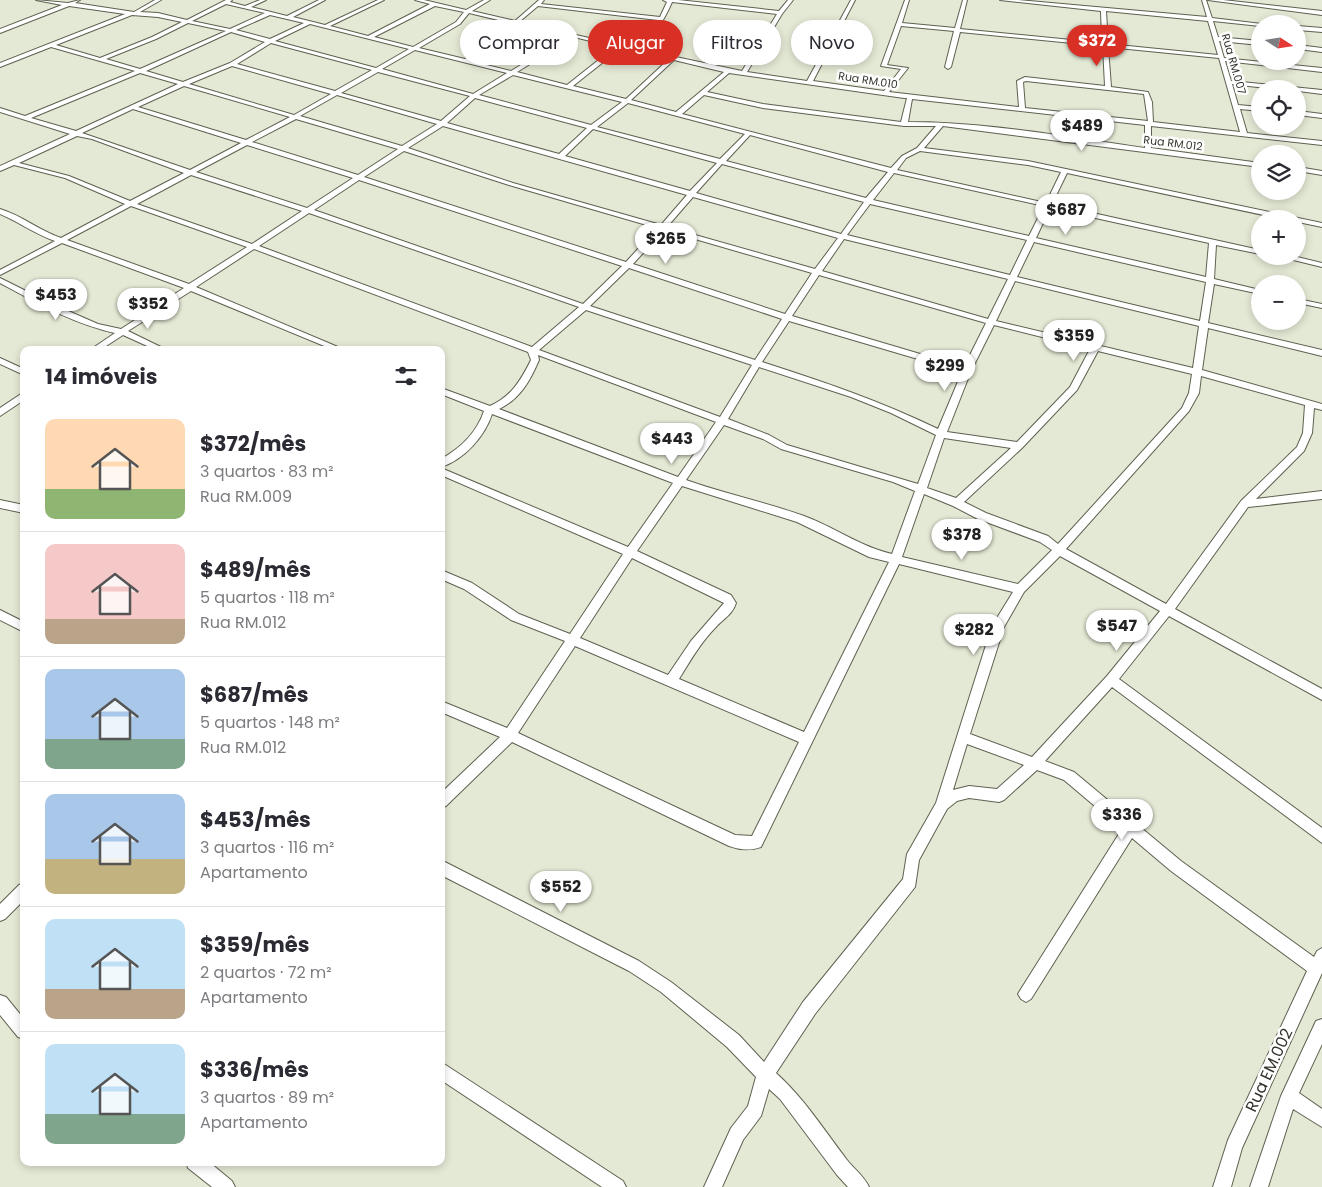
<!DOCTYPE html>
<html lang="pt">
<meta charset="utf-8">
<style>
body{margin:0;font-family:Poppins,sans-serif;background:#f7f7f7;color:#2b2b33;height:100vh;display:flex;flex-direction:column;font-size:19px;white-space:nowrap}
*{box-sizing:border-box;margin:0}
p{font-size:16px;color:#7c7c81}
.icon{flex:none;width:28px;height:28px;fill:none;stroke:currentColor;stroke-width:2;stroke-linecap:round;stroke-linejoin:round}
.map{position:relative;flex:1;overflow:hidden}
.drawer{position:absolute;left:20px;top:346px;width:425px;height:820px;display:flex;flex-direction:column;background:#fff;border-radius:10px;box-shadow:0 2px 8px #0003}
.drawer>*{flex:none}
.top-card{position:absolute;left:460px;top:20px;width:475px;height:45px;display:flex;gap:10px}
.needle{width:32px;rotate:102deg}
.tools{position:absolute;left:1251px;top:15px;display:grid;gap:10px}
.tools a{display:grid;place-items:center;width:55px;height:55px;border-radius:50%;background:#fff;box-shadow:0 2px 8px #0003;font-size:25px}
.price{position:absolute;translate:-50% -42px;padding:0 11px;border-radius:18px;background:#fff;color:#222;font-size:16px;line-height:32px;filter:drop-shadow(0 1px 2px #0008)}
.price::after{content:'';position:absolute;left:50%;top:30px;width:15px;height:11px;margin-left:-8px;background:inherit;clip-path:polygon(0 0,100% 0,50% 100%)}
.price.current{background:#d93025;color:#fff}
ul{padding:0;list-style:none}
li{display:flex;align-items:center;gap:15px;height:125px;padding:0 25px}
li+li{border-top:1px solid #e1e1e2}
li span{display:grid;place-items:center;flex:none;width:140px;height:100px;border-radius:10px;color:#555}
li>.icon{margin-inline-start:auto}
span .icon{width:60px;height:60px;fill:#fffc;stroke-width:1}
li b{font-size:21px}
h2{display:flex;justify-content:space-between;align-items:center;height:60px;padding:0 25px;font-size:21px}
.chip{padding:0 18px;border-radius:22px;background:#fff;box-shadow:0 2px 8px #0003;font-size:18px;line-height:45px}
.chip.current{background:#d93025;color:#fff}
.map>svg:first-child{display:block}
</style>
<div class="map">
<svg width="1322" height="1187" viewBox="0 0 1322 1187">
<rect width="100%" height="100%" fill="#e4e9d5"/>
<g fill="none" stroke-linecap="round" stroke-linejoin="round">
<g stroke="#5d6150" stroke-width="2">
<path id="minor" d="M 36,0 L 68,3 L 80,0 L 75,3 L 134,12 L 155,0 L 161,0 L 140,12 L 158,13 L 187,20 L 226,0 L 232,0 L 230,2 L 245,6 L 260,0 L 266,0 L 251,7 L 287,16 L 319,0 L 325,0 L 293,17 L 325,25 L 378,0 L 384,0 L 330,26 L 368,36 L 430,4 L 415,0 L 424,0 L 466,10 L 484,0 L 490,0 L 472,11 L 515,21 L 539,0 L 544,0 L 541,4 L 660,17 L 667,2 L 663,0 L 678,0 L 779,11 L 788,0 L 793,0 L 782,14 L 747,72 L 807,81 L 851,0 L 855,0 L 813,81 L 884,91 L 901,69 L 881,66 L 905,0 L 909,0 L 902,23 L 955,28 L 963,0 L 967,0 L 960,29 L 1102,43 L 1101,11 L 1000,0 L 1018,0 L 1207,17 L 1202,0 L 1206,0 L 1212,18 L 1262,24 L 1260,24 L 1260,26 L 1213,21 L 1218,37 L 1260,41 L 1260,45 L 1219,41 L 1224,58 L 1322,68 L 1322,72 L 1225,61 L 1231,81 L 1322,90 L 1322,94 L 1298,91 L 1298,89 L 1274,89 L 1232,84 L 1238,105 L 1260,107 L 1260,111 L 1240,109 L 1247,133 L 1322,141 L 1322,145 L 1151,126 L 1151,148 L 1260,163 L 1260,167 L 943,126 L 924,148 L 1028,161 L 1322,223 L 1322,227 L 1298,222 L 1298,219 L 1282,219 L 1067,173 L 1052,204 L 1260,250 L 1260,254 L 1216,245 L 1214,279 L 1260,290 L 1260,294 L 1214,284 L 1208,323 L 1322,350 L 1322,356 L 1208,328 L 1202,370 L 1322,404 L 1322,410 L 1314,408 L 1312,433 L 1304,451 L 1256,499 L 1322,491 L 1322,499 L 1248,507 L 1175,609 L 1322,689 L 1322,700 L 1169,616 L 1119,679 L 1322,828 L 1322,843 L 1112,687 L 1045,761 L 1074,772 L 1181,861 L 1314,957 L 1317,951 L 1322,948 L 1322,973 L 1242,1148 L 1231,1187 L 1213,1187 L 1228,1140 L 1307,971 L 1171,871 L 1132,838 L 1031,999 L 1026,1002 L 1021,999 L 1018,994 L 1021,989 L 1122,829 L 1064,780 L 1037,770 L 1004,800 L 999,802 L 969,798 L 957,801 L 947,809 L 919,860 L 915,887 L 815,1014 L 776,1073 C 804,1098 824,1130 847,1160 C 854,1169 864,1176 869,1187 L 848,1187 L 837,1175 L 780,1099 L 769,1089 L 761,1116 L 743,1140 L 722,1187 L 704,1187 L 731,1128 L 748,1106 L 756,1077 L 727,1047 L 661,992 L 629,971 L 441,875 L 441,860 L 639,961 L 671,982 L 739,1035 L 764,1062 L 803,1002 L 903,879 L 907,854 L 936,803 L 992,626 L 1013,592 L 899,564 L 761,847 C 749,851 740,850 729,846 L 512,742 L 446,806 L 441,808 L 441,793 L 500,737 L 441,712 L 441,701 L 507,728 L 565,641 L 511,620 L 464,589 L 441,579 L 441,570 L 472,583 L 519,614 L 570,634 L 623,554 L 441,475 L 441,468 L 628,547 L 673,483 L 492,414 C 485,436 464,460 441,467 L 441,459 C 461,448 477,432 484,411 L 441,394 L 441,388 L 490,406 C 511,397 521,380 531,360 L 528,352 L 254,249 L 196,287 L 345,350 L 334,350 L 191,291 L 128,331 L 167,350 L 156,350 L 123,335 L 100,350 L 90,350 L 115,333 C 74,324 37,303 0,283 L 0,278 L 50,303 L 98,324 L 121,329 L 184,288 L 62,243 L 0,275 L 0,270 L 55,241 C 35,234 19,222 0,214 L 0,209 C 23,216 38,230 61,238 L 125,204 L 65,178 L 14,165 L 0,171 L 0,166 L 70,134 L 0,112 L 0,108 L 25,116 L 135,71 L 51,47 L 0,67 L 0,63 L 125,14 L 69,6 L 0,33 L 0,29 L 62,5 ZM 672,2 L 777,14 L 742,71 L 638,49 C 654,36 664,21 672,2 ZM 226,4 L 265,13 L 230,29 L 192,21 ZM 435,6 L 464,12 L 456,22 L 413,47 L 374,37 ZM 538,6 L 658,20 L 647,36 L 633,48 L 519,22 ZM 1106,11 L 1208,21 L 1218,55 L 1108,44 ZM 469,13 L 523,26 L 465,59 L 419,48 L 460,24 ZM 132,15 L 158,17 L 182,22 L 152,37 L 100,58 L 56,45 ZM 270,15 L 304,23 L 270,39 L 236,30 ZM 188,23 L 226,31 L 140,69 L 106,59 L 156,39 ZM 310,24 L 409,49 L 376,68 L 275,41 ZM 901,26 L 954,31 L 945,67 L 948,69 L 951,67 L 960,32 L 1103,46 L 1105,86 L 1025,77 L 1017,81 L 1019,107 L 889,92 L 908,68 L 887,65 ZM 529,27 L 568,36 L 511,71 L 470,61 ZM 231,32 L 265,42 L 230,63 L 183,82 L 146,71 ZM 574,37 L 615,47 L 567,85 L 517,72 ZM 271,43 L 372,70 L 335,91 L 237,64 ZM 1108,47 L 1219,58 L 1240,132 L 1153,122 L 1152,102 L 1148,92 L 1111,87 ZM 621,48 L 669,59 L 626,99 L 573,86 ZM 415,50 L 507,73 L 473,94 L 382,69 ZM 674,60 L 724,72 L 676,112 L 631,100 ZM 232,66 L 331,94 L 294,115 L 189,84 ZM 378,72 L 470,96 L 441,121 L 341,93 ZM 140,73 L 178,84 L 76,131 L 31,118 ZM 729,73 L 904,98 L 907,98 L 901,122 L 763,104 L 707,92 ZM 513,75 L 622,102 L 591,125 L 479,95 ZM 1026,81 L 1144,94 L 1148,121 L 1025,108 L 1023,82 ZM 184,86 L 290,117 L 246,140 L 138,107 ZM 337,95 L 437,124 L 402,146 L 300,116 ZM 704,95 L 763,108 L 904,126 L 936,126 L 917,148 L 902,156 L 891,168 L 682,114 ZM 475,98 L 587,128 L 559,154 L 447,123 ZM 912,99 L 1145,125 L 1145,148 C 1066,137 987,122 908,122 ZM 628,103 L 745,134 L 720,159 L 597,127 ZM 133,109 L 241,143 L 190,170 L 82,133 ZM 296,119 L 398,149 L 358,175 L 252,142 ZM 443,126 L 687,195 L 661,225 L 513,183 L 408,148 ZM 593,129 L 717,163 L 690,191 L 565,156 ZM 750,135 L 888,172 L 866,198 L 726,161 ZM 77,136 L 92,139 L 184,173 L 130,201 L 69,176 L 19,163 ZM 247,145 L 353,178 L 307,208 L 196,172 ZM 404,151 L 509,185 L 657,228 L 626,262 L 364,177 ZM 920,151 L 1028,165 L 1061,172 L 1046,203 L 897,170 L 906,158 ZM 722,164 L 864,202 L 841,234 L 696,193 ZM 894,173 L 1044,206 L 1029,236 L 873,200 ZM 191,175 L 302,211 L 252,244 L 137,204 ZM 359,180 L 622,266 L 583,304 L 314,210 ZM 693,197 L 838,238 L 815,269 L 667,227 ZM 870,204 L 1027,240 L 1010,275 L 847,235 ZM 131,206 L 247,247 L 189,284 L 67,240 ZM 1050,208 L 1209,243 L 1206,277 L 1036,238 ZM 309,213 L 579,307 L 532,347 L 259,246 ZM 664,230 L 812,273 L 785,314 L 633,264 ZM 844,239 L 1008,279 L 988,319 L 822,271 ZM 1034,242 L 1206,282 L 1200,321 L 1017,277 ZM 629,268 L 782,319 L 755,360 L 590,306 ZM 819,275 L 986,323 L 964,367 L 792,316 ZM 1015,281 L 1199,326 L 1193,368 L 996,321 ZM 586,310 L 752,365 L 720,417 L 539,350 ZM 789,321 L 962,372 L 938,429 C 880,401 824,382 762,362 ZM 994,325 L 1090,349 L 1070,387 L 1017,442 L 947,432 L 971,371 ZM 1098,351 L 1192,374 L 1189,393 L 1182,408 L 1058,544 L 1048,536 L 986,513 L 964,502 L 1022,448 L 1077,390 ZM 538,355 L 716,422 L 678,477 L 499,409 C 520,399 530,381 539,360 ZM 759,367 L 851,397 L 891,413 L 936,435 L 918,484 L 787,445 L 769,435 L 728,419 ZM 1201,376 L 1305,405 L 1303,433 L 1297,447 L 1241,501 L 1166,604 L 1066,549 L 1189,411 L 1199,393 ZM 724,425 L 763,439 L 781,449 L 893,482 L 915,491 L 892,554 C 861,547 834,527 804,516 C 765,502 725,494 686,480 ZM 944,438 L 1011,448 L 956,498 L 927,488 ZM 682,486 L 797,522 L 869,557 L 889,562 L 804,732 L 679,679 C 690,661 701,642 716,627 C 723,619 733,614 736,603 L 731,595 L 637,551 ZM 924,494 L 953,506 L 978,519 L 1040,542 L 1052,550 L 1018,584 L 902,557 ZM 1060,556 L 1160,611 L 1107,676 L 1032,757 L 970,734 L 1004,627 L 1024,592 ZM 632,558 L 724,603 L 691,641 L 668,675 L 580,638 ZM 575,646 L 799,742 L 752,836 L 735,835 L 518,733 ZM 967,744 L 1024,765 L 997,789 L 969,786 L 953,790 Z
M 1208,0 L 1223,0 L 1322,11 L 1322,15 Z
M 1298,26 L 1322,28 L 1322,32 L 1298,30 Z
M 1298,45 L 1322,48 L 1322,52 L 1298,49 Z
M 1298,111 L 1322,114 L 1322,118 L 1298,115 Z
M 1298,167 L 1322,171 L 1322,175 L 1298,171 Z
M 1277,256 L 1293,256 L 1322,263 L 1322,267 Z
M 1298,299 L 1322,304 L 1322,308 L 1298,303 Z
M 0,358 L 24,369 L 24,375 L 0,364 Z
M 24,392 L 24,400 L 0,416 L 0,408 Z
M 0,500 L 24,505 L 24,513 L 0,508 Z
M 0,610 L 24,622 L 24,632 L 0,620 Z
M 24,883 L 24,900 L 5,919 L 0,921 L 0,904 L 19,885 Z
M 0,995 L 6,997 L 24,1019 L 24,1039 L 18,1037 L 0,1015 Z
M 1322,1019 L 1322,1044 L 1299,1093 L 1322,1109 L 1322,1127 L 1293,1109 L 1268,1187 L 1250,1187 L 1281,1096 L 1316,1021 Z
M 441,1062 L 623,1181 L 626,1187 L 602,1187 L 441,1080 Z
M 186,1162 L 209,1162 L 232,1181 L 235,1187 L 212,1187 L 188,1168 Z"/>
</g>
<use href="#minor" fill="#fff" fill-rule="evenodd"/>
</g>
<g text-anchor="middle" dominant-baseline="central" stroke-width="5" stroke-linejoin="round" paint-order="stroke">
<g font-size="11" fill="#33352d" stroke="#fff">
<text transform="translate(1234 64) rotate(74)">Rua RM.007</text>
<text transform="translate(868 80) rotate(9)">Rua RM.010</text>
<text transform="translate(1173 143) rotate(7)">Rua RM.012</text>
</g>
<g font-size="16" fill="#33352d" stroke="#fff">
<text transform="translate(1269 1070) rotate(-65)">Rua EM.002</text>
</g>
</g>
</svg>
<div class="tools">
<a><svg class="needle" viewBox="-14 -14 28 28"><path d="M0-13l5 13h-10z" fill="#e53935"/><path d="M0 13l5-13h-10z" fill="#7c7c81"/></svg></a>
<a><svg class="icon" aria-label="locate" viewBox="0 0 24 24"><circle cx="12" cy="12" r="6"/><path d="M12 2v4M12 18v4M2 12h4M18 12h4"/></svg></a>
<a><svg class="icon" aria-label="layers" viewBox="0 0 24 24"><path d="M12 4l9 5-9 5-9-5zM3 14l9 5 9-5"/></svg></a>
<a>+</a>
<a>−</a>
</div>
<b class="price current" style="left:1097px;top:67px">$372</b>
<b class="price" style="left:1082px;top:152px">$489</b>
<b class="price" style="left:1066px;top:236px">$687</b>
<b class="price" style="left:666px;top:265px">$265</b>
<b class="price" style="left:56px;top:321px">$453</b>
<b class="price" style="left:148px;top:330px">$352</b>
<b class="price" style="left:1074px;top:362px">$359</b>
<b class="price" style="left:945px;top:392px">$299</b>
<b class="price" style="left:672px;top:465px">$443</b>
<b class="price" style="left:962px;top:561px">$378</b>
<b class="price" style="left:1117px;top:652px">$547</b>
<b class="price" style="left:974px;top:656px">$282</b>
<b class="price" style="left:1122px;top:841px">$336</b>
<b class="price" style="left:561px;top:913px">$552</b>
<div class="top-card">
<a class="chip">Comprar</a>
<a class="chip current">Alugar</a>
<a class="chip">Filtros</a>
<a class="chip">Novo</a>
</div>
<section class="drawer">
<h2>14 imóveis<svg class="icon" aria-label="filters" viewBox="0 0 24 24"><path d="M4 7h16M4 17h16"/><circle cx="9" cy="7" r="2"/><circle cx="15" cy="17" r="2"/></svg></h2>
<ul>
<li><span style="background:linear-gradient(#ffd9b3 70%,#8fb573 0)"><svg class="icon" aria-label="home" viewBox="0 0 24 24"><path d="M3 11l9-7 9 7M6 9v11h12V9"/></svg></span><div><b>$372/mês</b><p>3 quartos · 83 m²</p><p>Rua RM.009</p></div></li>
<li><span style="background:linear-gradient(#f6c9c9 75%,#b9a48a 0)"><svg class="icon" aria-label="home" viewBox="0 0 24 24"><path d="M3 11l9-7 9 7M6 9v11h12V9"/></svg></span><div><b>$489/mês</b><p>5 quartos · 118 m²</p><p>Rua RM.012</p></div></li>
<li><span style="background:linear-gradient(#a9c7e8 70%,#7fa58c 0)"><svg class="icon" aria-label="home" viewBox="0 0 24 24"><path d="M3 11l9-7 9 7M6 9v11h12V9"/></svg></span><div><b>$687/mês</b><p>5 quartos · 148 m²</p><p>Rua RM.012</p></div></li>
<li><span style="background:linear-gradient(#a9c7e8 65%,#c2b280 0)"><svg class="icon" aria-label="home" viewBox="0 0 24 24"><path d="M3 11l9-7 9 7M6 9v11h12V9"/></svg></span><div><b>$453/mês</b><p>3 quartos · 116 m²</p><p>Apartamento</p></div></li>
<li><span style="background:linear-gradient(#bfe0f5 70%,#b9a48a 0)"><svg class="icon" aria-label="home" viewBox="0 0 24 24"><path d="M3 11l9-7 9 7M6 9v11h12V9"/></svg></span><div><b>$359/mês</b><p>2 quartos · 72 m²</p><p>Apartamento</p></div></li>
<li><span style="background:linear-gradient(#bfe0f5 70%,#7fa58c 0)"><svg class="icon" aria-label="home" viewBox="0 0 24 24"><path d="M3 11l9-7 9 7M6 9v11h12V9"/></svg></span><div><b>$336/mês</b><p>3 quartos · 89 m²</p><p>Apartamento</p></div></li>
</ul>
</section>
</div>
